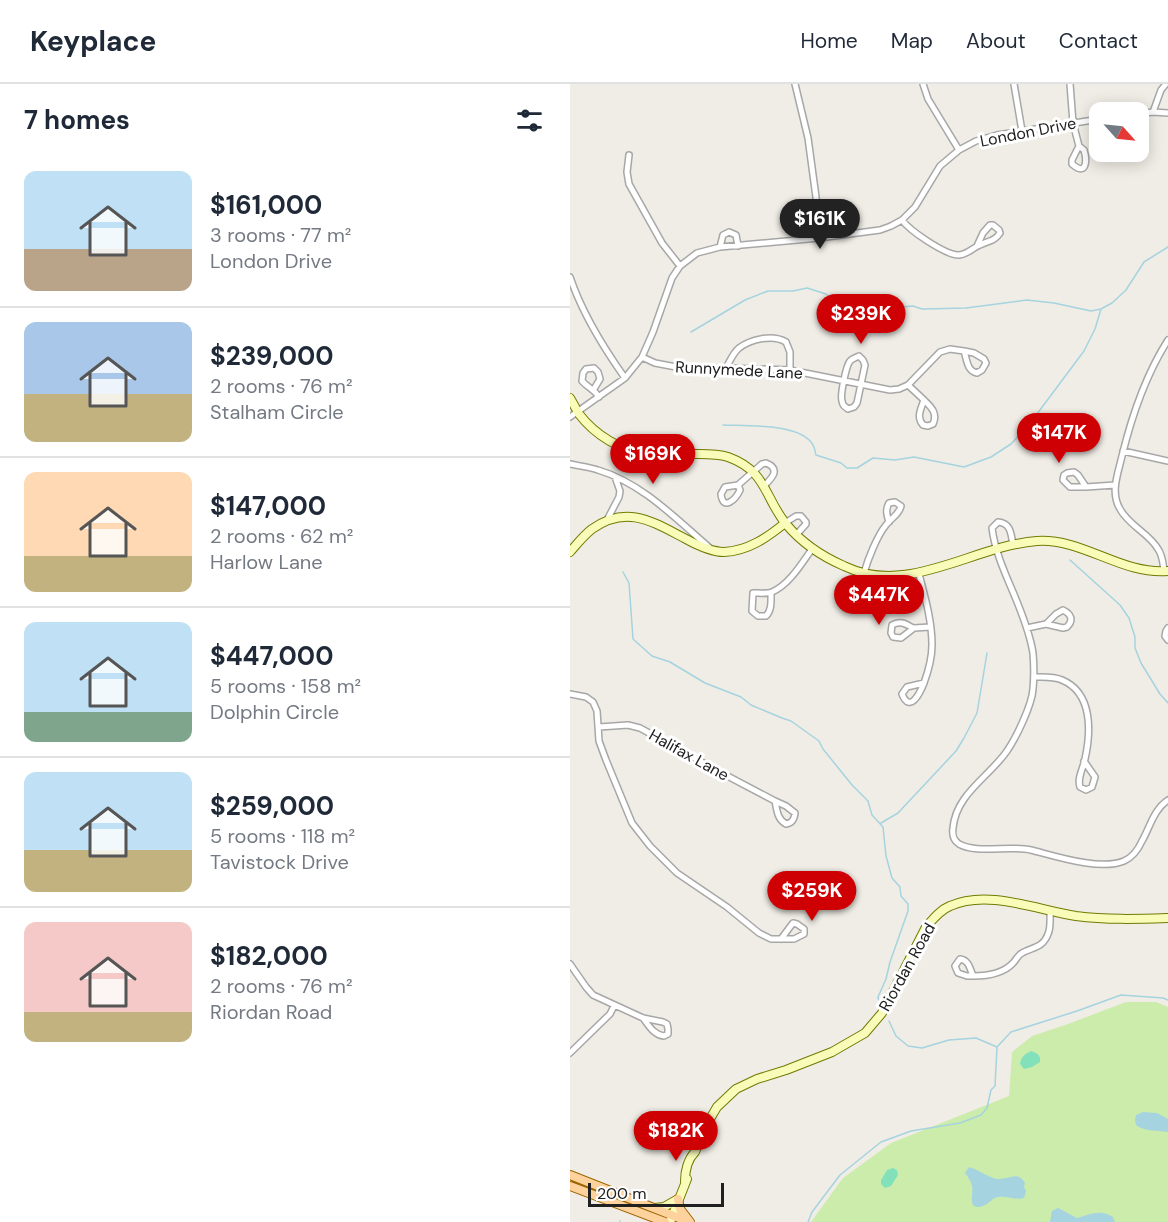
<!DOCTYPE html>
<meta charset="utf-8">
<style>
body{margin:0;font-family:"DM Sans",sans-serif;background:#f2f2f3;color:#1f2937;height:100vh;display:flex;flex-direction:column;font-size:22px;white-space:nowrap}
*{box-sizing:border-box;margin:0}
p{font-size:20px;color:#747a83}
.icon{flex:none;width:33px;height:33px;fill:none;stroke:currentColor;stroke-width:2;stroke-linecap:round;stroke-linejoin:round}
.map{position:relative;flex:1;overflow:hidden}
.details{display:flex;flex-direction:column;background:#fff;width:570px}
.details>*{flex:none}
.needle{width:39px;rotate:117deg}
.fabs{position:absolute;left:519px;top:18px;display:grid;gap:12px}
.fabs a{display:grid;place-items:center;width:60px;height:60px;border-radius:12px;background:#fff;box-shadow:0 3px 15px #0003;font-size:30px}
.scale{position:absolute;left:18px;bottom:15px;width:136px;box-sizing:border-box;padding-left:6px;border:3px solid #202020;border-top:0;font-size:16px;line-height:21px;white-space:nowrap;color:#202020;-webkit-text-stroke:4px #fff;paint-order:stroke}
.price{position:absolute;translate:-50% -51px;padding:0 14px;border-radius:21px;background:#cf0004;color:#fff;font-size:20px;line-height:39px;filter:drop-shadow(0 2px 3px #0008)}
.price::after{content:'';position:absolute;left:50%;top:36px;width:18px;height:14px;margin-left:-9px;background:inherit;clip-path:polygon(0 0,100% 0,50% 100%)}
.price.selected{background:#222;color:#fff}
ul{padding:0;list-style:none}
li{display:flex;align-items:center;gap:18px;height:150px;padding:0 24px}
li+li{border-top:2px solid #e0e1e3}
li span{display:grid;place-items:center;flex:none;width:168px;height:120px;border-radius:12px;color:#555}
li>.icon{margin-inline-start:auto}
span .icon{width:72px;height:72px;fill:#fffc;stroke-width:1}
li b{font-size:26px}
h2{display:flex;justify-content:space-between;align-items:center;height:72px;padding:0 24px;font-size:26px}
header{display:flex;align-items:center;gap:36px;box-sizing:border-box;height:84px;padding:0 30px;background:#fff;border-bottom:2px solid #e0e1e3}
header strong{font-size:28px}
nav{display:flex;gap:33px;margin-inline-start:auto;font-size:21px}
main{display:flex;flex:1;min-height:0}
.map>svg:first-child{display:block}
</style>
<header>
<strong>Keyplace</strong>
<nav><a>Home</a><a>Map</a><a>About</a><a>Contact</a></nav>
</header>
<main>
<section class="details">
<h2>7 homes<svg class="icon" aria-label="filters" viewBox="0 0 24 24"><path d="M4 7h16M4 17h16"/><circle cx="9" cy="7" r="2"/><circle cx="15" cy="17" r="2"/></svg></h2>
<ul>
<li><span style="background:linear-gradient(#bfe0f5 65%,#b9a48a 0)"><svg class="icon" aria-label="home" viewBox="0 0 24 24"><path d="M3 11l9-7 9 7M6 9v11h12V9"/></svg></span><div><b>$161,000</b><p>3 rooms · 77 m²</p><p>London Drive</p></div></li>
<li><span style="background:linear-gradient(#a9c7e8 60%,#c2b280 0)"><svg class="icon" aria-label="home" viewBox="0 0 24 24"><path d="M3 11l9-7 9 7M6 9v11h12V9"/></svg></span><div><b>$239,000</b><p>2 rooms · 76 m²</p><p>Stalham Circle</p></div></li>
<li><span style="background:linear-gradient(#ffd9b3 70%,#c2b280 0)"><svg class="icon" aria-label="home" viewBox="0 0 24 24"><path d="M3 11l9-7 9 7M6 9v11h12V9"/></svg></span><div><b>$147,000</b><p>2 rooms · 62 m²</p><p>Harlow Lane</p></div></li>
<li><span style="background:linear-gradient(#bfe0f5 75%,#7fa58c 0)"><svg class="icon" aria-label="home" viewBox="0 0 24 24"><path d="M3 11l9-7 9 7M6 9v11h12V9"/></svg></span><div><b>$447,000</b><p>5 rooms · 158 m²</p><p>Dolphin Circle</p></div></li>
<li><span style="background:linear-gradient(#bfe0f5 65%,#c2b280 0)"><svg class="icon" aria-label="home" viewBox="0 0 24 24"><path d="M3 11l9-7 9 7M6 9v11h12V9"/></svg></span><div><b>$259,000</b><p>5 rooms · 118 m²</p><p>Tavistock Drive</p></div></li>
<li><span style="background:linear-gradient(#f6c9c9 75%,#c2b280 0)"><svg class="icon" aria-label="home" viewBox="0 0 24 24"><path d="M3 11l9-7 9 7M6 9v11h12V9"/></svg></span><div><b>$182,000</b><p>2 rooms · 76 m²</p><p>Riordan Road</p></div></li>
</ul>
</section>
<div class="map">
<svg width="598" height="1138" viewBox="0 0 598 1138">
<rect width="100%" height="100%" fill="#f0ede6"/>
<path fill="#ccecab" d="M 556,918 L 586,918 L 598,923 L 598,1138 L 241,1138 L 273,1094 L 321,1059 L 439,1012 L 442,968 L 462,952 L 498,940 Z"/>
<path fill="#82e1bb" d="M 461,967 C 467,969 471,971 470,978 L 462,983 L 454,985 L 450,980 C 451,973 455,970 461,967 Z
M 323,1084 L 327,1086 L 328,1091 L 321,1102 L 315,1104 L 311,1100 L 311,1096 L 317,1086 Z"/>
<path fill="#a5d3df" d="M 573,1028 L 587,1029 L 598,1035 L 598,1048 C 587,1046 575,1048 566,1041 L 565,1036 L 566,1031 Z
M 399,1083 C 409,1086 417,1093 427,1095 C 439,1096 447,1086 455,1099 L 454,1103 L 456,1107 L 454,1114 C 445,1117 434,1110 425,1114 C 421,1116 418,1120 413,1122 C 396,1127 404,1110 402,1102 C 401,1097 398,1093 395,1089 Z
M 488,1124 L 507,1134 C 521,1130 530,1125 543,1133 L 545,1138 L 480,1138 L 482,1127 Z"/>
<g fill="none" stroke-linecap="round" stroke-linejoin="round">
<path stroke="#a5d3df" stroke-width="1.5" d="M 121,248 L 175,216 L 198,207 L 223,207 L 237,204 L 256,210 L 265,217 L 276,218 L 285,223 L 299,224 L 310,221 L 322,224 L 343,222 L 352,225 L 396,224 L 457,216 L 484,219 L 521,227 L 531,225
M 153,341 C 176,342 231,339 243,361 C 245,364 245,368 246,371 L 271,379 L 277,384 L 287,384 L 303,374 L 325,376 L 344,373 L 394,383 L 421,373 L 441,360 L 458,342 L 514,267 L 525,245 L 531,225 L 542,219 L 556,206 L 574,178 L 598,163
M 500,476 L 550,521 L 559,534 L 565,553 L 565,564 L 571,579 L 590,610 L 598,619
M 53,488 L 59,499 L 63,555 L 82,572 L 100,578 L 135,599 L 171,613 L 181,621 L 212,634 L 221,637 L 249,657 L 253,665 L 282,701 L 298,717 L 302,731 L 313,743 L 316,772 L 322,794 L 330,803 L 331,812 L 338,820 L 338,827 L 320,878 L 316,895 L 308,913 L 309,918
M 311,739 L 328,729 L 386,667 L 394,654 L 407,629 L 417,569
M 319,937 L 326,952 L 338,962 L 352,964 L 379,956 L 406,954 L 427,963
M 50,1137 L 50,1138
M 238,1138 L 242,1128 L 270,1091 L 311,1058 L 341,1047 L 390,1039 L 411,1031 L 417,1024 L 421,1006 L 425,1002 L 427,963 L 441,948 L 507,927 L 551,911 L 593,914 L 598,916"/>
<g stroke="#a7a7a7" stroke-width="8">
<path id="street" d="M 225,0 L 238,54 L 246,113 L 249,154
M 353,0 L 358,15 L 389,66
M 444,0 L 452,47
M 500,0 L 503,39 L 509,62 L 502,76 L 502,80 C 517,93 517,76 514,66 L 509,62
M 583,28 L 591,6 L 596,0
M 568,30 L 583,28 L 598,29
M 59,71 L 57,88 L 59,100 L 92,159 L 110,182
M 332,136 C 340,147 374,170 388,171 C 397,171 402,164 410,161 C 418,157 425,157 430,149 L 429,146 L 423,141 L 420,141 L 413,149 L 407,162
M 150,163 L 153,151 L 159,148 L 166,151 L 168,162
M 0,193 C 12,229 33,263 55,294
M 289,272 L 293,276 L 295,281 L 287,319 L 284,323 L 278,325 C 274,322 273,322 272,317 C 270,311 276,282 280,277 C 283,274 285,274 289,272 Z
M 72,273 L 85,279 L 122,286 L 156,284 L 220,286 L 320,306 L 329,305 L 338,301 L 370,268 L 380,265 L 394,267 C 397,276 397,287 407,289 L 412,286 L 416,279 L 414,275 L 404,269 L 394,267
M 156,284 C 160,277 163,269 169,264 C 181,255 203,250 216,258 L 220,268 L 220,286
M 338,301 L 354,316 C 351,325 346,333 353,341 L 358,342 L 363,340 C 368,329 361,323 354,316
M 24,305 L 30,295 L 28,288 L 24,284 L 16,285 L 13,289 L 12,297 C 18,304 24,305 29,313
M 0,333 L 55,294 L 72,273 L 83,248 L 102,194 L 110,182 L 127,169 L 150,163 L 249,154 L 310,146 L 321,142 L 332,136 L 345,123 L 370,82 L 389,66 L 406,57 L 427,51 L 530,35
M 553,367 L 598,377
M 80,371 C 79,385 86,388 99,382 L 107,370
M 0,380 C 9,382 19,383 28,386 C 72,399 106,435 140,464
M 168,401 L 170,406 C 166,415 153,428 151,410 L 155,403 L 168,401 L 192,380 L 196,379 C 211,385 202,394 195,401
M 516,403 L 500,403 L 493,396 L 494,391 L 497,389 L 504,388 L 508,391 L 516,403 L 545,401
M 37,436 L 49,413 L 50,407 L 45,393
M 215,439 L 226,432 L 231,432 L 236,438 L 236,440 L 227,450
M 443,461 C 441,450 441,439 428,438 L 422,444 C 425,467 434,487 443,508 C 451,527 460,549 463,569 C 464,580 464,594 463,605 C 462,621 446,654 437,667 C 419,693 386,710 383,744 C 382,751 383,756 389,760 C 406,770 440,761 461,766 C 485,772 530,787 554,777 C 563,773 568,766 572,757 C 580,743 584,725 598,716
M 594,487 C 593,480 593,472 588,465 C 579,449 559,442 550,425 C 540,408 548,390 552,372 C 562,331 575,292 598,256
M 294,489 C 298,475 307,452 316,441 C 321,434 329,431 331,422 L 325,418 L 319,419 C 315,426 317,431 319,438
M 349,490 C 355,513 362,537 362,561 C 362,574 358,588 354,599 L 337,603 L 332,610 C 340,630 350,609 354,599
M 201,509 C 201,517 202,526 196,532 L 188,532 L 182,527 L 183,509 C 189,509 197,510 202,508 C 219,501 232,479 242,465
M 344,544 L 331,554 L 323,553 L 321,549 L 322,541 C 330,536 336,540 343,544 L 344,544 L 360,543
M 457,544 L 476,540 L 493,544 L 497,543 C 504,536 501,530 493,526 L 486,530 L 476,540
M 598,544 L 596,547 L 595,552 L 598,556
M 464,593 C 473,593 483,592 492,596 C 523,609 521,648 515,675 C 513,685 507,694 510,703 L 516,706 L 522,703 L 525,693 L 514,677
M 0,610 L 16,613 L 23,618 L 27,627 L 29,657 L 36,676 L 62,739 L 80,762 L 107,789 L 157,823 L 189,849 L 201,855 L 224,855 L 234,850 L 234,845 L 227,840 L 223,839 L 211,855
M 29,643 L 58,641 L 70,644 L 148,687 L 205,717 C 207,726 207,735 216,740 C 222,739 224,736 225,729 L 216,722 L 205,717
M 0,880 L 16,903 L 23,911 L 73,934 L 93,938 L 97,940 L 98,945 L 98,950 L 94,952 C 84,951 79,942 73,934
M 403,892 L 397,892 L 388,889 L 385,882 L 390,875 C 399,876 400,885 403,892 C 417,892 433,890 443,879 C 446,876 448,871 452,869 C 463,863 473,864 478,850 C 481,844 480,834 480,827
M 0,969 L 40,930 L 44,922"/>
</g>
<g stroke="#707b02" stroke-width="10">
<path id="secondary" d="M 0,314 C 3,319 6,325 9,330 C 25,351 51,367 77,370 C 90,372 105,370 118,370 C 131,370 146,369 158,373 C 197,387 194,413 216,440 C 231,458 251,472 274,482 C 338,513 402,462 467,457 C 513,454 551,491 598,487
M 0,468 C 7,460 14,451 22,445 C 57,420 83,438 116,455 C 127,461 141,468 154,468 C 178,467 198,453 215,439
M 115,1097 C 115,1087 118,1075 125,1068 L 134,1045 L 147,1023 L 166,1005 L 187,995 L 216,986 L 262,968 L 295,949 L 312,929 L 356,843 C 363,835 370,826 380,822 C 418,805 467,826 506,832 C 537,836 567,835 598,834
M 85,1124 L 94,1123 L 108,1115
M 100,1138 L 117,1095"/>
</g>
<g stroke="#9b6500" stroke-width="10">
<path id="primary" d="M 0,1091 L 119,1138
M 0,1102 L 95,1138
M 108,1115 L 110,1125 L 120,1138"/>
</g>
<use href="#street" stroke="#fff" stroke-width="5"/>
<use href="#secondary" stroke="#f9fbb9" stroke-width="8"/>
<use href="#primary" stroke="#fed29d" stroke-width="8"/>
</g>
<g text-anchor="middle" dominant-baseline="central" stroke-width="6" stroke-linejoin="round" paint-order="stroke">
<g font-size="16" fill="#202020" stroke="#fff">
<text transform="translate(458 48) rotate(-11)">London Drive</text>
<text transform="translate(169 286) rotate(3)">Runnymede Lane</text>
<text transform="translate(119 671) rotate(29)">Halifax Lane</text>
<text transform="translate(337 883) rotate(-61)">Riordan Road</text>
</g>
</g>
</svg>
<div class="fabs">
<a><svg class="needle" viewBox="-14 -14 28 28"><path d="M0-13l5 13h-10z" fill="#e53935"/><path d="M0 13l5-13h-10z" fill="#747a83"/></svg></a>
</div>
<div class="scale">200 m</div>
<b class="price selected" style="left:250px;top:166px">$161K</b>
<b class="price" style="left:291px;top:261px">$239K</b>
<b class="price" style="left:489px;top:380px">$147K</b>
<b class="price" style="left:83px;top:401px">$169K</b>
<b class="price" style="left:309px;top:542px">$447K</b>
<b class="price" style="left:242px;top:838px">$259K</b>
<b class="price" style="left:106px;top:1078px">$182K</b>
</div>
</main>
